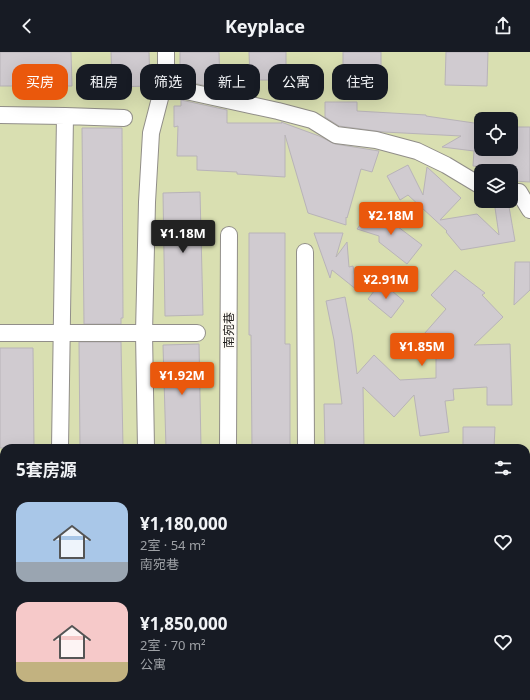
<!DOCTYPE html>
<html lang="zh">
<meta charset="utf-8">
<style>
body{margin:0;font-family:"Noto Sans","Noto Sans SC",sans-serif;background:#20242c;color:#f1f3f6;height:100vh;display:flex;flex-direction:column;font-size:15px;white-space:nowrap}
*{box-sizing:border-box;margin:0}
p{font-size:13px;color:#9ea1a6}
.icon{flex:none;width:22px;height:22px;fill:none;stroke:currentColor;stroke-width:2;stroke-linecap:round;stroke-linejoin:round}
.map{position:relative;flex:1;overflow:hidden}
.panel{position:absolute;left:0px;top:392px;width:530px;height:256px;display:flex;flex-direction:column;background:#171b24;border-radius:12px 12px 0 0;box-shadow:0 4px 16px #0002}
.panel>*{flex:none}
.hud{position:absolute;left:12px;top:12px;width:506px;height:36px;display:flex;gap:8px}
.tools{position:absolute;left:474px;top:60px;display:grid;gap:8px}
.tools a{display:grid;place-items:center;width:44px;height:44px;border-radius:8px;background:#171b24;box-shadow:0 4px 16px #0002;font-size:20px}
.price{position:absolute;translate:-50% -34px;padding:0 9px;border-radius:4px;background:#ea580c;color:#fff;font-size:13px;line-height:26px;filter:drop-shadow(0 1px 2px #0008)}
.price::after{content:'';position:absolute;left:50%;top:24px;width:12px;height:9px;margin-left:-6px;background:inherit;clip-path:polygon(0 0,100% 0,50% 100%)}
.price.on{background:#222;color:#fff}
ul{padding:0;list-style:none}
li{display:flex;align-items:center;gap:12px;height:100px;padding:0 16px}
li span{display:grid;place-items:center;flex:none;width:112px;height:80px;border-radius:12px;color:#555}
li>.icon{margin-inline-start:auto}
span .icon{width:48px;height:48px;fill:#fffc;stroke-width:1}
li b{font-size:17px}
h2{display:flex;justify-content:space-between;align-items:center;height:48px;padding:0 16px;font-size:17px}
.tag{padding:0 14px;border-radius:12px;background:#171b24;box-shadow:0 4px 16px #0002;font-size:14px;line-height:36px}
.tag.on{background:#ea580c;color:#fff}
header{display:flex;justify-content:space-between;align-items:center;height:52px;padding:0 16px;background:#171b24;font-size:18px;font-weight:700}
.map>svg:first-child{display:block}
</style>
<header><svg class="icon" aria-label="back" viewBox="0 0 24 24"><path d="M15 5l-7 7 7 7"/></svg>Keyplace<svg class="icon" aria-label="share" viewBox="0 0 24 24"><path d="M12 15V3M7 8l5-5 5 5M5 13v7h14v-7"/></svg></header>
<div class="map">
<svg width="530" height="648" viewBox="0 0 530 648">
<rect width="100%" height="100%" fill="#f0ede7"/>
<path fill="#d9dfb1" fill-rule="evenodd" d="M 0,0 L 530,0 L 530,648 L 0,648 ZM 481,67 L 511,67 L 511,97 L 481,97 ZM 481,119 L 511,119 L 511,149 L 481,149 ZM 4,396 L 526,396 L 526,644 L 4,644 Z"/>
<path fill="#d0cbd0" stroke="#b8b3b8" d="M 0,0 L 71,0 L 72,34 L 0,34 Z
M 111,0 L 149,0 L 150,34 L 112,35 Z
M 180,0 L 219,0 L 220,37 L 180,28 Z
M 249,0 L 286,0 L 286,28 L 250,28 Z
M 343,0 L 381,0 L 381,22 L 343,22 Z
M 446,0 L 488,0 L 487,34 L 445,33 Z
M 181,48 L 227,58 L 227,71 L 282,71 L 281,70 L 319,84 L 335,92 L 379,99 L 372,120 L 361,117 L 347,166 L 346,165 L 346,173 L 308,161 L 285,83 L 285,125 L 237,122 L 237,120 L 197,118 L 197,104 L 177,104 L 178,74 L 174,75 L 174,54 L 181,54 Z
M 325,50 L 357,50 L 357,59 L 426,63 L 426,64 L 481,72 L 481,97 L 515,97 L 516,75 L 530,75 L 530,130 L 513,129 L 514,117 L 473,114 L 474,99 L 442,95 L 461,84 L 384,80 L 339,74 L 325,65 Z
M 82,76 L 122,76 L 123,266 L 121,266 L 121,272 L 84,272 Z
M 408,113 L 423,143 L 427,115 L 461,146 L 440,168 L 477,162 L 499,183 L 494,149 L 508,149 L 515,189 L 461,198 L 446,180 L 447,179 L 408,143 L 400,148 L 387,124 Z
M 200,140 L 203,263 L 165,264 L 163,141 Z
M 373,156 L 422,193 L 407,212 L 379,190 L 379,184 L 357,177 Z
M 249,181 L 285,181 L 285,292 L 290,292 L 290,396 L 252,396 L 251,283 L 249,283 Z
M 314,181 L 343,181 L 336,205 L 347,190 L 349,215 L 353,214 L 357,238 L 332,218 L 330,226 Z
M 515,210 L 530,210 L 530,238 L 514,253 Z
M 455,218 L 485,241 L 482,243 L 503,265 L 474,293 L 510,292 L 512,353 L 487,353 L 487,335 L 453,337 L 454,348 L 445,349 L 449,380 L 420,384 L 414,343 L 394,365 L 363,335 L 364,396 L 325,396 L 324,352 L 342,352 L 334,288 L 326,249 L 345,245 L 352,282 L 357,322 L 374,303 L 400,328 L 436,326 L 436,306 L 417,290 L 446,257 L 431,243 Z
M 381,230 L 404,249 L 391,266 L 368,247 Z
M 79,290 L 121,290 L 123,396 L 80,396 Z
M 199,292 L 201,396 L 166,396 L 163,293 Z
M 0,296 L 33,296 L 34,396 L 0,396 Z
M 463,375 L 495,375 L 494,396 L 463,396 Z"/>
<g fill="none" stroke-linecap="round" stroke-linejoin="round">
<g stroke="#918e89" stroke-width="18">
<path id="minor" d="M 163,34 L 278,59 L 312,68 L 336,83 L 376,88 L 417,99 L 446,113 L 481,134
M 0,63 L 65,64 L 60,396
M 65,64 L 124,66
M 511,140 L 519,140 L 530,158
M 305,200 L 306,396
M 0,281 L 197,281
M 146,396 L 144,281 L 147,150 L 151,81 L 166,23 L 166,0
M 228,396 L 229,183
M 0,433 L 4,432
M 307,644 L 307,648
M 56,648 L 56,644
M 227,648 L 227,644
M 388,648 L 388,644"/>
</g>
<use href="#minor" stroke="#fff" stroke-width="16"/>
</g>
<g text-anchor="middle" dominant-baseline="central" stroke-width="4" stroke-linejoin="round" paint-order="stroke">
<g font-size="12" fill="#23211f" stroke="#fdfaf4">
<text transform="translate(228 278) rotate(-90)">南宛巷</text>
</g>
</g>
</svg>
<div class="tools">
<a><svg class="icon" aria-label="locate" viewBox="0 0 24 24"><circle cx="12" cy="12" r="6"/><path d="M12 2v4M12 18v4M2 12h4M18 12h4"/></svg></a>
<a><svg class="icon" aria-label="layers" viewBox="0 0 24 24"><path d="M12 4l9 5-9 5-9-5zM3 14l9 5 9-5"/></svg></a>
</div>
<b class="price" style="left:391px;top:184px">¥2.18M</b>
<b class="price on" style="left:183px;top:202px">¥1.18M</b>
<b class="price" style="left:386px;top:248px">¥2.91M</b>
<b class="price" style="left:422px;top:315px">¥1.85M</b>
<b class="price" style="left:182px;top:344px">¥1.92M</b>
<div class="hud">
<a class="tag on">买房</a>
<a class="tag">租房</a>
<a class="tag">筛选</a>
<a class="tag">新上</a>
<a class="tag">公寓</a>
<a class="tag">住宅</a>
</div>
<section class="panel">
<h2>5套房源<svg class="icon" aria-label="filters" viewBox="0 0 24 24"><path d="M4 7h16M4 17h16"/><circle cx="9" cy="7" r="2"/><circle cx="15" cy="17" r="2"/></svg></h2>
<ul>
<li><span style="background:linear-gradient(#a9c7e8 75%,#9aa5b1 0)"><svg class="icon" aria-label="home" viewBox="0 0 24 24"><path d="M3 11l9-7 9 7M6 9v11h12V9"/></svg></span><div><b>¥1,180,000</b><p>2室 · 54 m²</p><p>南宛巷</p></div><svg class="icon" aria-label="heart" viewBox="0 0 24 24"><path d="M12 20l-8-8c-3-5 5-10 8-4 3-6 11-1 8 4z"/></svg></li>
<li><span style="background:linear-gradient(#f6c9c9 75%,#c2b280 0)"><svg class="icon" aria-label="home" viewBox="0 0 24 24"><path d="M3 11l9-7 9 7M6 9v11h12V9"/></svg></span><div><b>¥1,850,000</b><p>2室 · 70 m²</p><p>公寓</p></div><svg class="icon" aria-label="heart" viewBox="0 0 24 24"><path d="M12 20l-8-8c-3-5 5-10 8-4 3-6 11-1 8 4z"/></svg></li>
</ul>
</section>
</div>
